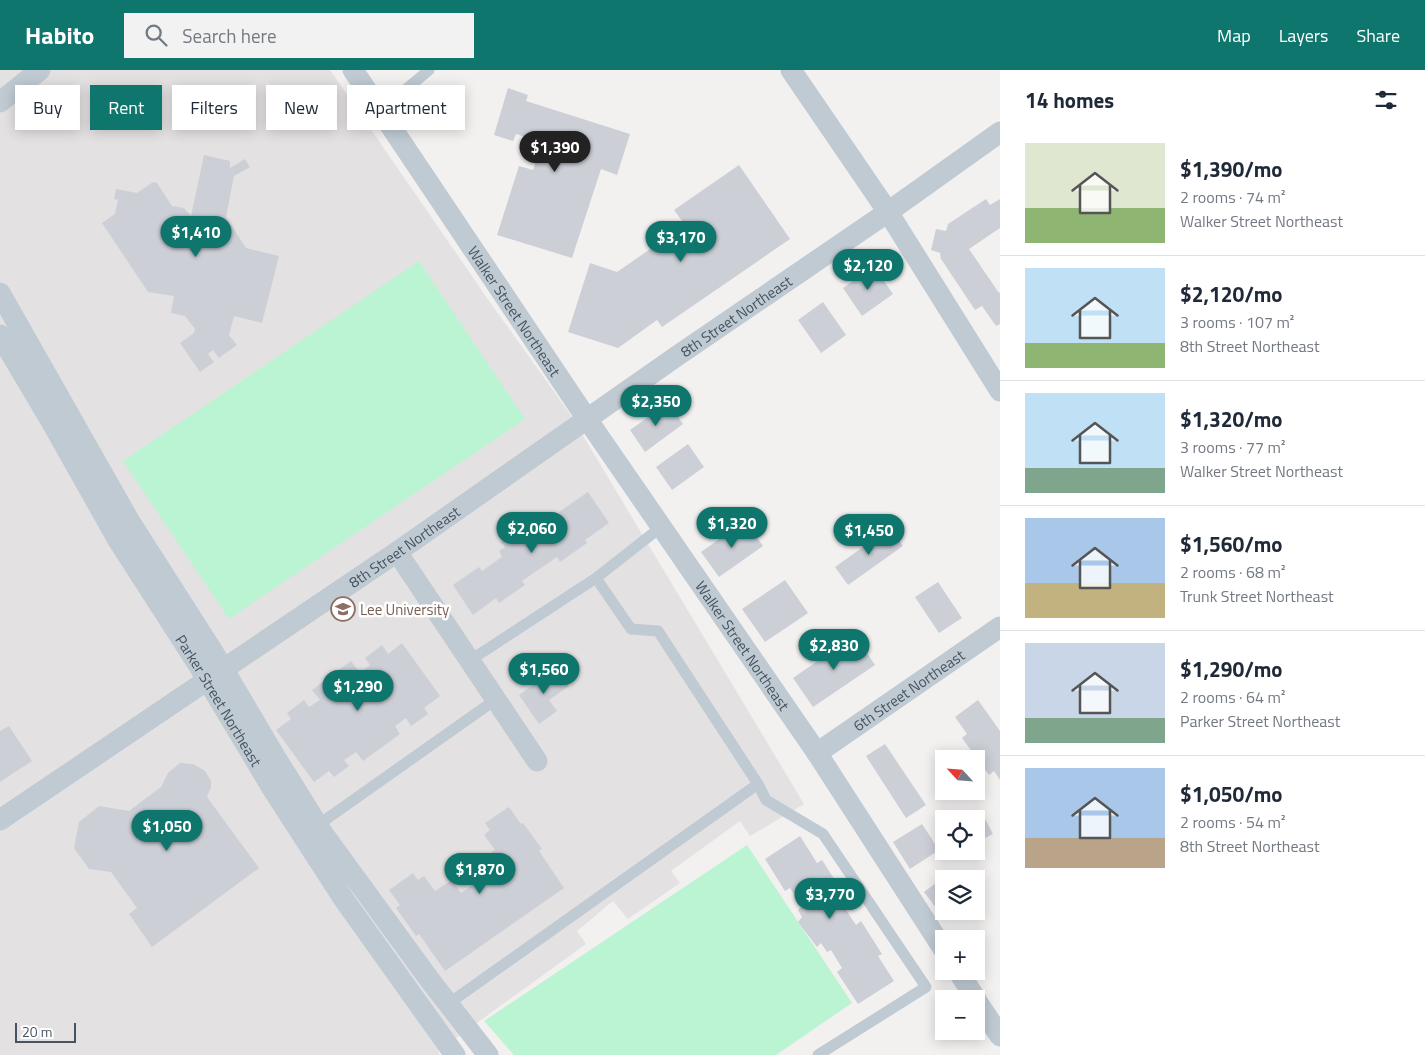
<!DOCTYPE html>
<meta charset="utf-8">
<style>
body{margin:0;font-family:"Titillium Web",sans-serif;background:#f2f2f3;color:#1f2937;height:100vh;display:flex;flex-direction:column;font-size:19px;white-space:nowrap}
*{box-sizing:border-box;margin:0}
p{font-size:16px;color:#747a83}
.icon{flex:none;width:28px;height:28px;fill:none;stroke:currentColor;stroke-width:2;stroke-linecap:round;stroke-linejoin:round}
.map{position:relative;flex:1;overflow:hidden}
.sheet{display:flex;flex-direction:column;background:#fff;width:425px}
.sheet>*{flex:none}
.banner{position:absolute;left:15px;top:15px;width:475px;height:45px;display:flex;gap:10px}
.needle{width:32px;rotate:296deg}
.tools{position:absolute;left:935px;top:680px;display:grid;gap:10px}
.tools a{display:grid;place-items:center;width:50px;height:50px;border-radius:0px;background:#fff;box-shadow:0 2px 12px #0003;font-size:25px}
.scale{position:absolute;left:15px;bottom:12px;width:61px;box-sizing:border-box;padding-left:5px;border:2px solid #465360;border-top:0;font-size:14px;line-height:18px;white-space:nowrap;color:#465360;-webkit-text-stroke:4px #fff;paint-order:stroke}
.price{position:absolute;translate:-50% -42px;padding:0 11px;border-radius:18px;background:#0f766e;color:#fff;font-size:16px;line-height:32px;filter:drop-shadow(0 1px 2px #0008)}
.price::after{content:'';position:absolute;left:50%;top:30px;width:15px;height:11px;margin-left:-8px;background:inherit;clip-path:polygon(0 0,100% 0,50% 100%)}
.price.selected{background:#222;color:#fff}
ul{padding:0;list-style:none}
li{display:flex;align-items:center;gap:15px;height:125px;padding:0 25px}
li+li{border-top:1px solid #e0e1e3}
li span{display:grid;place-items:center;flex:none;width:140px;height:100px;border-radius:0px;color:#555}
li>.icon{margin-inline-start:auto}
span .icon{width:60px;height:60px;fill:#fffc;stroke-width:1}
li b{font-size:21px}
h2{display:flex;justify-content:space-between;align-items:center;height:60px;padding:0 25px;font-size:21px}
.pill{padding:0 18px;border-radius:0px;background:#fff;box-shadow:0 2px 12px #0003;font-size:18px;line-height:45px}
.pill.selected{background:#0f766e;color:#fff}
header{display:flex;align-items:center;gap:30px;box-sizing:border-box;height:70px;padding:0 25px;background:#0f766e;color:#fff}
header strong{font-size:24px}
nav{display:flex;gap:28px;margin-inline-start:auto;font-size:18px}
.search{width:350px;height:45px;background:#f2f2f3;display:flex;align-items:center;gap:12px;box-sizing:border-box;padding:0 18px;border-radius:0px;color:#747a83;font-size:19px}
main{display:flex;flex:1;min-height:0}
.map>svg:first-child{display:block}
</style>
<header>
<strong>Habito</strong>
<div class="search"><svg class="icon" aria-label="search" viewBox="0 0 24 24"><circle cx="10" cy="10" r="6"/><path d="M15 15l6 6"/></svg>Search here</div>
<nav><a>Map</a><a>Layers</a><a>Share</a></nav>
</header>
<main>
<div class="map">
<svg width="1000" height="985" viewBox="0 0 1000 985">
<rect width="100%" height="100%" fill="#f3f0f0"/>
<path fill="#e4e1e2" d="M 0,0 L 330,0 L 487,228 L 570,344 L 804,734 L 750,766 L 740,751 L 671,801 L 680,813 L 628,849 L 613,831 L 577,861 L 586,874 L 438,981 L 440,985 L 0,985 Z"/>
<path fill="#bbf4d2" d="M 419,191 L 525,349 L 229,549 L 123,391 Z
M 747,775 L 852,933 L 776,985 L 514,985 L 484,951 Z"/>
<path fill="#cccfd6" d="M 508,18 L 528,25 L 526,31 L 630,64 L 617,105 L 601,99 L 572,188 L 497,165 L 519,96 L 533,100 L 542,72 L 516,64 L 513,71 L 494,65 Z
M 204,85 L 230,91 L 230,98 L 245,89 L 250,97 L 234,106 L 226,147 L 246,178 L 279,186 L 262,253 L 234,246 L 229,265 L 237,275 L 219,288 L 213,280 L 208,284 L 214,292 L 200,302 L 180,273 L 194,263 L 195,259 L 185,246 L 171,243 L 174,226 L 148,222 L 102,153 L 115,144 L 118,130 L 114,129 L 116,119 L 137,123 L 153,112 L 157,113 L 172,136 L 184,138 L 191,146 Z
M 739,95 L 790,169 L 662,257 L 657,250 L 618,278 L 568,262 L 590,193 L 617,202 L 685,155 L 674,140 Z
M 986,129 L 990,135 L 1000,129 L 1000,158 L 969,179 L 999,223 L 1000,222 L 1000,254 L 996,256 L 982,236 L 975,240 L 941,189 L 940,183 L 931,180 L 936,159 L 946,161 L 948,154 Z
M 874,196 L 893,224 L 862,246 L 843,218 Z
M 823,232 L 846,265 L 821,283 L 798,250 Z
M 668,333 L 683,354 L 645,382 L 630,360 Z
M 688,374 L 704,397 L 672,420 L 656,397 Z
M 588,422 L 609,453 L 585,470 L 587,473 L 560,492 L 557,487 L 522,511 L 525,515 L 499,533 L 496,528 L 473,545 L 453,515 L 479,497 L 482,501 L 502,487 L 499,481 L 505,477 L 501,472 L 528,453 L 532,459 L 539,453 L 543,459 L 562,446 L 559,442 Z
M 745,451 L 763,476 L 719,507 L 701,482 Z
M 890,458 L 903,476 L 848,515 L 835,497 Z
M 785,510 L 808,543 L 765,572 L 742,539 Z
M 938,512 L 962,548 L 939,563 L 915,527 Z
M 855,565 L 875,595 L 813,637 L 793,608 Z
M 402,573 L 440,626 L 424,638 L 428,644 L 411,656 L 406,648 L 395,656 L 400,664 L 363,691 L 356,682 L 344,690 L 349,696 L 334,707 L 329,701 L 314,712 L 276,660 L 291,649 L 287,643 L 304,630 L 309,637 L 320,630 L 312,620 L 351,591 L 360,603 L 370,595 L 365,588 L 382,575 L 388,584 Z
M 557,598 L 569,616 L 549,630 L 557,641 L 539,654 L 519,625 Z
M 978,630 L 1000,661 L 1000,710 L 994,701 L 989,705 L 962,668 L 967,664 L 955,647 Z
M 9,656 L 32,691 L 0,712 L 0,661 Z
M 885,674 L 926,735 L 906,748 L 866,686 Z
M 180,693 L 193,694 L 205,701 L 211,711 L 211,717 L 207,727 L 259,798 L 152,877 L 129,844 L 137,838 L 111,802 L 89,799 L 74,778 L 79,752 L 99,736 L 129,741 L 161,717 L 168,703 Z
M 509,737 L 521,754 L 523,753 L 542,779 L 539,781 L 564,818 L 445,901 L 419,864 L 416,866 L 396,838 L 400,835 L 389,820 L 413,803 L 418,810 L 424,806 L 435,821 L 452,810 L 461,823 L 485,806 L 476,793 L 495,780 L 484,765 L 490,760 L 485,753 Z
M 983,745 L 993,764 L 976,773 L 976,749 Z
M 922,754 L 939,780 L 910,799 L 893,772 Z
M 800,766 L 817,793 L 822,790 L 842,821 L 836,825 L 856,855 L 861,851 L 882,884 L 878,886 L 894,911 L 858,934 L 837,902 L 842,898 L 831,880 L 827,882 L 821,873 L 817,877 L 798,852 L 802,847 L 798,840 L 802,836 L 790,818 L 785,821 L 765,789 Z
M 953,800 L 959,809 L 944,809 L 944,841 L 948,841 L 942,846 L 924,822 Z"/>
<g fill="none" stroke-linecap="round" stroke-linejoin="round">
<path stroke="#bfcad3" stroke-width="11" d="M 380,41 L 429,0
M 469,591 L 596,508
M 758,714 L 766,730 L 823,764 L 926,917 L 818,985
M 318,755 L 495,630
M 448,934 L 758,714 L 658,561 L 631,559 L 596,508 L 661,457"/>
<g stroke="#bfcad3" stroke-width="21">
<path id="s1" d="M 353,0 L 587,349 L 817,683 L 944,880"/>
<path d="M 791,0 L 888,142 L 1000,321"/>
<path d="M 0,32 L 40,0"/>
<path d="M 0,223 L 130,452 L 215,585 L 276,688 L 324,765 L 429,909 L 488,985"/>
<path id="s2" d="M 0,265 L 52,353 L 118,470 L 199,596 L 272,718 L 345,831 L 455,985"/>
<path d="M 397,482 L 537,691"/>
<path id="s3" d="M 817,683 L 1000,557"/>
<path id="s4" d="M 0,750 L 397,482 L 677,286 L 888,142 L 1000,62"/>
<path d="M 958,901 L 976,929"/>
<path d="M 976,930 L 1000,966"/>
</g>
</g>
<defs>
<g id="university-ring" transform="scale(1.25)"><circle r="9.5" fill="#fff" stroke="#8d6e63" stroke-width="1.5"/><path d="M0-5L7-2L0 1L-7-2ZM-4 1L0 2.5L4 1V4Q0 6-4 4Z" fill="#8d6e63"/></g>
</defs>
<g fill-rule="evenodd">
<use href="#university-ring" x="343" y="539"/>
</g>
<g text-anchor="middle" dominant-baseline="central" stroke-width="5" stroke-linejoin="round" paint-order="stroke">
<g font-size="15" fill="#465360" stroke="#fff">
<text stroke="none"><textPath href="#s1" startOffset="290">Walker Street Northeast</textPath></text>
<text stroke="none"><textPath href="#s4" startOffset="892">8th Street Northeast</textPath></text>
<text stroke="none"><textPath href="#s4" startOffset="488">8th Street Northeast</textPath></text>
<text stroke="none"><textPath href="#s1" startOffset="695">Walker Street Northeast</textPath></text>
<text stroke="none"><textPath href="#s3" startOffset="111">6th Street Northeast</textPath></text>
<text stroke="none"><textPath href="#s2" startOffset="426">Parker Street Northeast</textPath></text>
</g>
<g font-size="15" fill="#785e54" stroke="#fff" text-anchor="start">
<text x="360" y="539">Lee University</text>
</g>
</g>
</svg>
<div class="tools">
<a><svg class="needle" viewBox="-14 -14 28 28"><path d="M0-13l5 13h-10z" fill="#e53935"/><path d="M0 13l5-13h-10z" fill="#747a83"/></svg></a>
<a><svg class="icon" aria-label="locate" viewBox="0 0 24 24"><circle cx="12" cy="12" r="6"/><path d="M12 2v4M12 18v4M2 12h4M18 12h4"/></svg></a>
<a><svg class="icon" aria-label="layers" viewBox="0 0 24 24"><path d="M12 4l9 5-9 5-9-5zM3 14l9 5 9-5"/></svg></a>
<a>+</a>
<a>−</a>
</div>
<div class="scale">20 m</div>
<b class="price selected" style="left:555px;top:103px">$1,390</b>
<b class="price" style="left:196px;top:188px">$1,410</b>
<b class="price" style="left:681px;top:193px">$3,170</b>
<b class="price" style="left:868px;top:221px">$2,120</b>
<b class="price" style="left:656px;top:357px">$2,350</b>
<b class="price" style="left:732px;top:479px">$1,320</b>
<b class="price" style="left:532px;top:484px">$2,060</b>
<b class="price" style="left:869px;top:486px">$1,450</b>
<b class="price" style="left:834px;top:601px">$2,830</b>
<b class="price" style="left:544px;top:625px">$1,560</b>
<b class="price" style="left:358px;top:642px">$1,290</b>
<b class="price" style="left:167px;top:782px">$1,050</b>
<b class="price" style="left:480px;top:825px">$1,870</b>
<b class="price" style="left:830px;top:850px">$3,770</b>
<div class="banner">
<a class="pill">Buy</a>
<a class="pill selected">Rent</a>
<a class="pill">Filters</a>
<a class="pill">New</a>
<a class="pill">Apartment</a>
</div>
</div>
<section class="sheet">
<h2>14 homes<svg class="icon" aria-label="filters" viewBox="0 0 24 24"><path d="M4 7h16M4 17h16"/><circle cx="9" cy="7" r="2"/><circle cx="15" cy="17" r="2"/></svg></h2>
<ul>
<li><span style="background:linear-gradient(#dfe7d0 65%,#8fb573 0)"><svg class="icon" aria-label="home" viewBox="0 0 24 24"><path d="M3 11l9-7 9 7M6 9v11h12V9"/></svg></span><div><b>$1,390/mo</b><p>2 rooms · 74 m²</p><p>Walker Street Northeast</p></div></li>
<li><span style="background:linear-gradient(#bfe0f5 75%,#8fb573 0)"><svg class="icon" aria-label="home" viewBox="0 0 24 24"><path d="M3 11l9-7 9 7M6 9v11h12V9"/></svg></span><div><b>$2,120/mo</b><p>3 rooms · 107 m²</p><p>8th Street Northeast</p></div></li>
<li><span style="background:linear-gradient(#bfe0f5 75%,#7fa58c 0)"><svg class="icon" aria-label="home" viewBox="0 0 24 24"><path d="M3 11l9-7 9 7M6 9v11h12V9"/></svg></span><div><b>$1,320/mo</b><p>3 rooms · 77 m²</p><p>Walker Street Northeast</p></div></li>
<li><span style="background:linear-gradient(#a9c7e8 65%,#c2b280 0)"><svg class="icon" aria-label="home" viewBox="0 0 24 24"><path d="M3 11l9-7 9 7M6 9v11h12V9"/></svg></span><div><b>$1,560/mo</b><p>2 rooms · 68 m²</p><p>Trunk Street Northeast</p></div></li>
<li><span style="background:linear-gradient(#c9d6e8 75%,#7fa58c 0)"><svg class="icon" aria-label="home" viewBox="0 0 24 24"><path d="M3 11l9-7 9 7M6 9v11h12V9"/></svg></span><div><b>$1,290/mo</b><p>2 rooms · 64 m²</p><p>Parker Street Northeast</p></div></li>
<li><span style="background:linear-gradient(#a9c7e8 70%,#b9a48a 0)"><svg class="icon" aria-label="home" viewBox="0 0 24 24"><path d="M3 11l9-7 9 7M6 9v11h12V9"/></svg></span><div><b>$1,050/mo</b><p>2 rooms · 54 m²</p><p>8th Street Northeast</p></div></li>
</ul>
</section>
</main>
